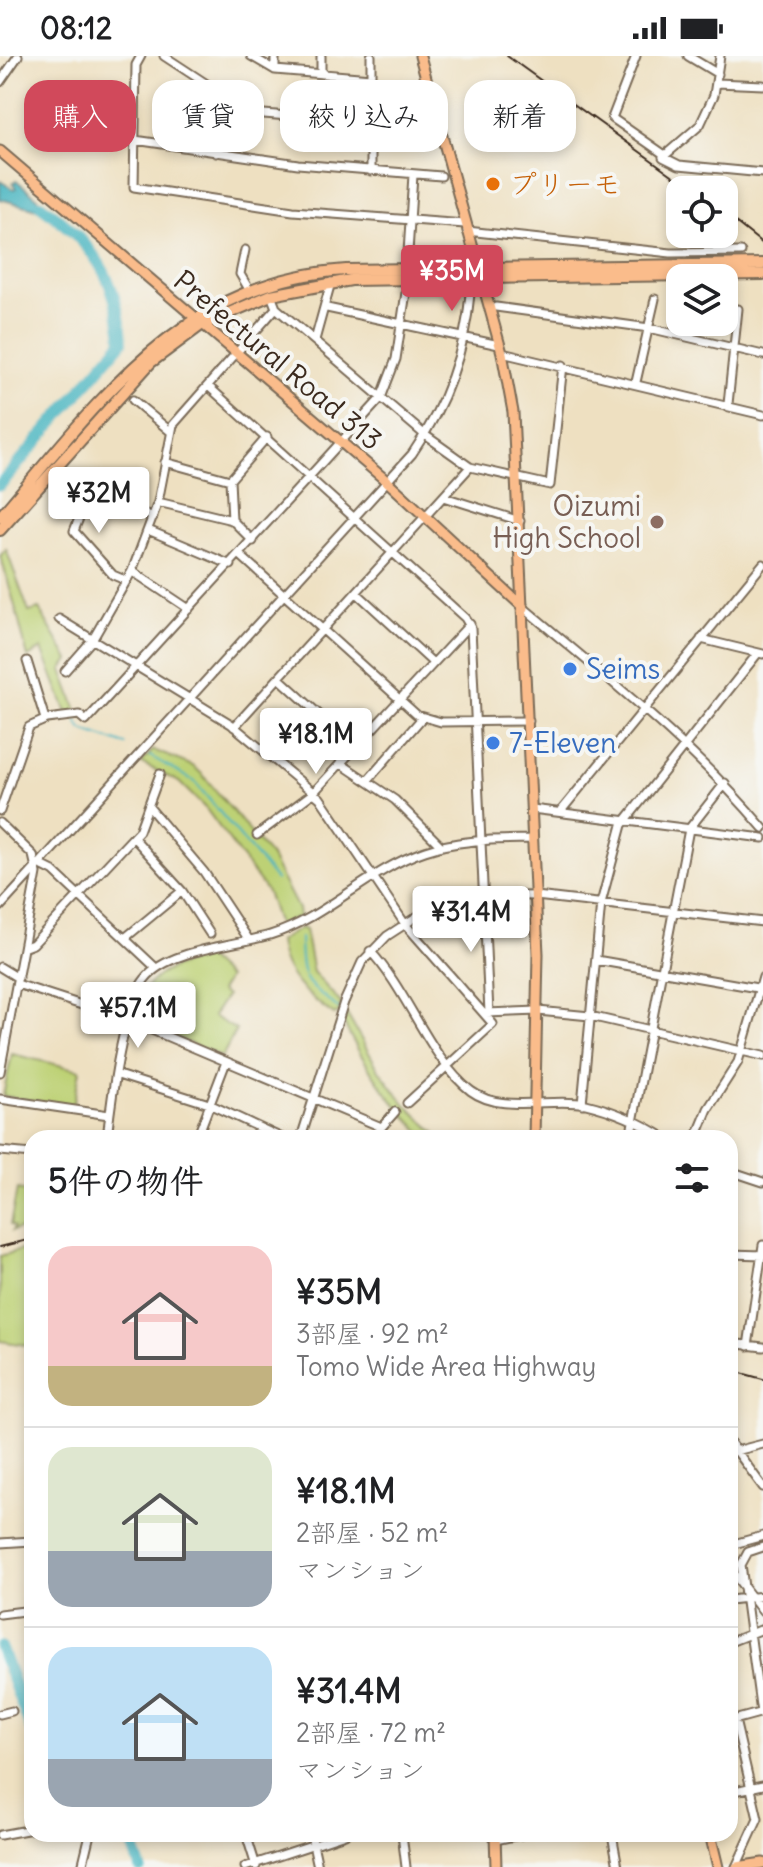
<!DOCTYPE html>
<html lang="ja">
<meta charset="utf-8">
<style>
body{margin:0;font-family:Delius,"Klee One",sans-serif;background:#f2f2f2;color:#202124;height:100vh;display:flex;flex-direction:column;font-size:30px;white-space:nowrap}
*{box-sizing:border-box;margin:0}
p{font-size:26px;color:#757577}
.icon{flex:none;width:44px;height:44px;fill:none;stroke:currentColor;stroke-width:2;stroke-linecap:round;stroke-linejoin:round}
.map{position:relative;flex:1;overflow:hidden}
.panel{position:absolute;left:24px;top:1074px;width:714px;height:712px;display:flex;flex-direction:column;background:#fff;border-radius:24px;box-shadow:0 4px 12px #0003}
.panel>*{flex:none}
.top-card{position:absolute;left:24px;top:24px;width:716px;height:72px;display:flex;gap:16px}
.buttons{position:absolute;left:666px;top:120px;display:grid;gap:16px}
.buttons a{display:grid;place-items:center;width:72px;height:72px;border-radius:16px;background:#fff;box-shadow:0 4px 12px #0003;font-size:40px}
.price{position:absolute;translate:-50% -68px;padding:0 18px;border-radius:8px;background:#fff;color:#222;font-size:26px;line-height:52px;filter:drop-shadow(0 2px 4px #0008)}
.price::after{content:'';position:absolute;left:50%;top:48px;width:24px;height:18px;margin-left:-12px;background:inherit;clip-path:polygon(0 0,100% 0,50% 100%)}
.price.current{background:#d1495b;color:#fff}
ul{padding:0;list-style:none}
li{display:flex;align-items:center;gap:24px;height:200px;padding:0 24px}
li+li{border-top:2px solid #e0e0e0}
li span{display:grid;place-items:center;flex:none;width:224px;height:160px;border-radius:24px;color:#555}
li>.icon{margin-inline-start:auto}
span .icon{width:96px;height:96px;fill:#fffc;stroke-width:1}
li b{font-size:34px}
h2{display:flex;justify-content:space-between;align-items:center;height:96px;padding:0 24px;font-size:34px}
.chip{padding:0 28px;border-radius:24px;background:#fff;box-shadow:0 4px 12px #0003;font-size:28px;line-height:72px}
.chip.current{background:#d1495b;color:#fff}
.status{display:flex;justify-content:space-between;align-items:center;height:56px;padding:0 40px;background:#fff;direction:ltr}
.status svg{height:22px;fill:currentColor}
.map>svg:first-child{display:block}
</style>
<div class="status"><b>08:12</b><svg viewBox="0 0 49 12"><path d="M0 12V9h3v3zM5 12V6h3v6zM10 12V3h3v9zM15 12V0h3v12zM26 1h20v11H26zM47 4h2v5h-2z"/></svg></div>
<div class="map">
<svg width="763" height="1811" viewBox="0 0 763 1811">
<rect width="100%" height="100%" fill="#f6f6f2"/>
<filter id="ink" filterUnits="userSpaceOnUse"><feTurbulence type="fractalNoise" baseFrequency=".0125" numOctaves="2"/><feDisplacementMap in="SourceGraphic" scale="16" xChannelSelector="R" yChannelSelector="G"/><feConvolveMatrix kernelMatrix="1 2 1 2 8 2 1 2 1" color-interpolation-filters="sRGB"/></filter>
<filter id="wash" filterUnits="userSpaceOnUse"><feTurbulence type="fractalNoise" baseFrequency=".006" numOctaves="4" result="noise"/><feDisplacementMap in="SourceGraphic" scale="32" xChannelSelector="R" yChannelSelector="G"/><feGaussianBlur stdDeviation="1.8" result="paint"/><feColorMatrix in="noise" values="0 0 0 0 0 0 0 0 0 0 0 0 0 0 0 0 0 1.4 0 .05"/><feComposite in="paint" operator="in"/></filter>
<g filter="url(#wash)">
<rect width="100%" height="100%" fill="#eee0c1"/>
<path fill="#bdd174" stroke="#7c7e49" stroke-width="2" d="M 6,493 L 29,556 L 39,553 L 69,604 L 62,614 L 78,657 L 68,659 L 42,593 L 28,601 C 19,567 12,534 0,500 Z
M 153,694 L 193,710 L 202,718 L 271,801 L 298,853 L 299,861 L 278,869 L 267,836 L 206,753 L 179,726 L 141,707 Z
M 301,872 L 305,874 L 313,916 L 341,947 L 339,957 L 334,959 C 308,940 282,920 279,885 Z
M 206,902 L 228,922 L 220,935 L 226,940 L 213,960 L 236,974 L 222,1001 L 138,965 L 135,960 C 142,920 170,910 206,902 Z
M 346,957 L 379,1014 L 405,1048 L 441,1082 L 427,1082 C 390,1047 365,1010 342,964 Z
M 12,998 L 80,1014 L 73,1051 L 3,1040 Z
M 17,1134 L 32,1137 L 32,1170 L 12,1175 L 14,1171 L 10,1169 Z
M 32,1191 L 32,1290 L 0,1285 L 0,1200 Z"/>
<path fill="#45b4c0" stroke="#406f6f" stroke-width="2" d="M 16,124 L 50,152 L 52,157 L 0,143 L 0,125 L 13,133 L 16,132 L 13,127 Z"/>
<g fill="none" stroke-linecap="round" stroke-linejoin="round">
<path stroke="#45b4c0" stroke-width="2" d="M 76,664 L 82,674 L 126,689
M 150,700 L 194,725 L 276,824
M 300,882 C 301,928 304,924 338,952"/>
<path stroke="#45b4c0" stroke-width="12" d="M 0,429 L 122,286 C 118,222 92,186 40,149
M 0,1591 L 32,1675
M 128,1778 L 140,1811"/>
</g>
</g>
<g filter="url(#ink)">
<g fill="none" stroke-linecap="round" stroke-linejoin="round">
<g stroke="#7a6a57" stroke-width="11">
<path id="minor" d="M 141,0 L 136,9 L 134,131 L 293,155 L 465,168
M 164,0 L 251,57 L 439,72
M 251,0 L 275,14 L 371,22
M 321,0 L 321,18
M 636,0 L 612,62 L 665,99
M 688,0 L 718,18
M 720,0 L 714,39 L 700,69 L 663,101 L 679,109 L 763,117
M 275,14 L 275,0
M 0,26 L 18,0
M 717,27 L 763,29
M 135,84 L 298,108 L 441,120
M 216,97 L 220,68 L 234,49
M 371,115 L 371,0
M 467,175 L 671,197 L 741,196
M 245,194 L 240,218 L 250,235
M 407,212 L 413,119
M 271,239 L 276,252 L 425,379 L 470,411 L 550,429 L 563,309
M 496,251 L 649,272 L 763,299
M 327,252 L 499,289
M 315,284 L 331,226
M 502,297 L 763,359
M 636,326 L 655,243
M 208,330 L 465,562 L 471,572 L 489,957
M 133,344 L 170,375
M 728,348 L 738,253
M 165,406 L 230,424 L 267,381
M 65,419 L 90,434 L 153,461
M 230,424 L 232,464 L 253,485
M 90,434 L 74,475 L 113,519 L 125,524
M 444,441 L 520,465
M 158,446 L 232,464
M 148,474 L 231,509
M 240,499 L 417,659 L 441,666 L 529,665
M 132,515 L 189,553
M 358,538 L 432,606
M 524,552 C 607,622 693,689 763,772
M 59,563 L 231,668 L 320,742 L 405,868 L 493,968 L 407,1047
M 701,583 L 763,598
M 27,605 L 45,663
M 65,615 L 93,583 L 132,515 L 158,446 L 173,369 L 276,252
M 279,622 L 355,691
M 234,671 L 470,411
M 340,707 L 395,744 L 441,790
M 368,724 L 422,662
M 149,751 L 204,816 L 249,884
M 532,753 L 763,782
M 0,755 L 29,671 L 47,663 L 79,659 L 86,665 L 381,342 L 396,303 L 408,223
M 561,755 L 763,508
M 0,767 L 33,799 L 37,817 L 0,1016
M 257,779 L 313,737 L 470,568
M 133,781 L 182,835 L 210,878
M 39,808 L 53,815 L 156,912
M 0,851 L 412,398 C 445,350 465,296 470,238
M 125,882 L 182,835
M 25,891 L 33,888 L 139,775 L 160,718
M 370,895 C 407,933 430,1004 471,1035 C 502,1058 551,1041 586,1048 C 615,1055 640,1066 665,1082
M 596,904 L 763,933
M 0,911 L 18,922
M 17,928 L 128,964 L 379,1070
M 486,957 L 538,955 L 590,960 L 763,1000
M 118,1019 L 209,1048 L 282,1082
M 0,1043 L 109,1059
M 582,1048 L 601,847 L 622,769 L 758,597
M 107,1082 C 111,1046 123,949 145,923 C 168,893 234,890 270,879 C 326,862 368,814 425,795 C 460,783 496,784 533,783
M 197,1082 L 226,1006
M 301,1082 L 344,946 L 362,906 L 387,880 L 430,852 L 474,839 L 536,840 L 763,866
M 372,1082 L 395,1056
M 630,1082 L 689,773 L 725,727
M 696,1082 L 708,1053 L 738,1006 L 763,921
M 0,1095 L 32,1098
M 730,1115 L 763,1126
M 730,1198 L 763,1199
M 730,1287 L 763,1291
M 748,1290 L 763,1189
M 730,1386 L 763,1431
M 732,1396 L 763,1388
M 0,1487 L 32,1485
M 730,1489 L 763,1480
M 730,1513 L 763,1556
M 730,1544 L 763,1540
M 0,1558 L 32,1554
M 730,1586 L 763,1573
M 761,1657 L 741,1509 L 748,1496 L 763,1491
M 0,1658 L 12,1655
M 735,1664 L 758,1763 L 736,1811
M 730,1665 L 763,1656
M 730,1736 L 763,1729
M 246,1778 L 256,1810
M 311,1778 L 318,1811
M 402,1778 L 406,1811
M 612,1778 L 618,1811
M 0,1779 L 32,1773
M 495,1784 L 525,1778
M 82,1811 L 90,1778
M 245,1811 L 345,1778"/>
</g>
<g stroke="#7a6a57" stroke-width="13">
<path id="major" d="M 420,0 L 502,297 L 513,356 L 538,898 L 534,1082
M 0,95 L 389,427 L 524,552
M 495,1778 L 496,1811
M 710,1778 L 718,1811
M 737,1811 L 763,1807"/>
</g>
<g stroke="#7a6a57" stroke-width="14">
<path id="highway" d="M 0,461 C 99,346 181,225 346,214 L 763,208
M 0,474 L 151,306 L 201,269 L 271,239 L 351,224 L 763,218"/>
</g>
<use href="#minor" stroke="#fff" stroke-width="7"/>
<use href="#major" stroke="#fabc8b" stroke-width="9"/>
<use href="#highway" stroke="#fabc8b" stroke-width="10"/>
<path stroke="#3b2a1e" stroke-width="2" d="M 507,0 L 693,134
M 724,157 L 763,188
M 0,1191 L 32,1183
M 730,1314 L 763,1323"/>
</g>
</g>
<circle fill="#e8710a" stroke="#f6f6f2" stroke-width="3" cx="493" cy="128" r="8"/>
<circle fill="#8d6e63" stroke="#f6f6f2" stroke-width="3" cx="657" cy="466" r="8"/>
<g fill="#3f7fe0" stroke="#f6f6f2" stroke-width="3">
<circle cx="570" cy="613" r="8"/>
<circle cx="493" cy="687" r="8"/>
</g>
<g text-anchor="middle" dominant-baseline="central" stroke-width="8" stroke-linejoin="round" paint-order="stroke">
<g font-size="28" fill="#c56008" stroke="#f6f6f2" text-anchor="start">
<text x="509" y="128">プリーモ</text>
</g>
<g font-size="28" fill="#3b2a1e" stroke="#f6f6f2">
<text transform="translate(278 304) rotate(40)">Prefectural Road 313</text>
</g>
<g font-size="28" fill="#785e54" stroke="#f6f6f2" text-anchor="end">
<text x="641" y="450">Oizumi<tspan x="641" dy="32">High School</tspan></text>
</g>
<g font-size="28" fill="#366cbe" stroke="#f6f6f2" text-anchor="start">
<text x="586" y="613">Seims</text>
<text x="509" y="687">7-Eleven</text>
</g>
</g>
</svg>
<div class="buttons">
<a><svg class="icon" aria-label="locate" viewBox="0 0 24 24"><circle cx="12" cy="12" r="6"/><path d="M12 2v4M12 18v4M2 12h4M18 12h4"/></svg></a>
<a><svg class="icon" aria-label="layers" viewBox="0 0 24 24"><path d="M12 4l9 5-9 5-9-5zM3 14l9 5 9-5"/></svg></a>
</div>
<b class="price current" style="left:452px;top:257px">¥35M</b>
<b class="price" style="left:99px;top:479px">¥32M</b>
<b class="price" style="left:316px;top:720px">¥18.1M</b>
<b class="price" style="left:471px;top:898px">¥31.4M</b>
<b class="price" style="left:138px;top:994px">¥57.1M</b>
<div class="top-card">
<a class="chip current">購入</a>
<a class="chip">賃貸</a>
<a class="chip">絞り込み</a>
<a class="chip">新着</a>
</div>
<section class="panel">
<h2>5件の物件<svg class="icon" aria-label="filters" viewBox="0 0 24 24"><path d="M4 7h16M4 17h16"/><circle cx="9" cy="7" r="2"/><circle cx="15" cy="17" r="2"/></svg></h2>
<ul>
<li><span style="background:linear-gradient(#f6c9c9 75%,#c2b280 0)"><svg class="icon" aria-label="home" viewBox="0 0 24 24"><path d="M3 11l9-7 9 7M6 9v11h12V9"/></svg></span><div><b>¥35M</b><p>3部屋 · 92 m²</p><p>Tomo Wide Area Highway</p></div></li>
<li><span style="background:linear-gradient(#dfe7d0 65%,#9aa5b1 0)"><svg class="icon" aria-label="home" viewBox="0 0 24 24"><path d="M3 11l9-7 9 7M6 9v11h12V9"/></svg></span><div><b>¥18.1M</b><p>2部屋 · 52 m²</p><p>マンション</p></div></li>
<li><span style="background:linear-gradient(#bfe0f5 70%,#9aa5b1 0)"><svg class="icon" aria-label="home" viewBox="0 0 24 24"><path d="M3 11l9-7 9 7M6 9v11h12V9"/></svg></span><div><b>¥31.4M</b><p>2部屋 · 72 m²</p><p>マンション</p></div></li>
</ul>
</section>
</div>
